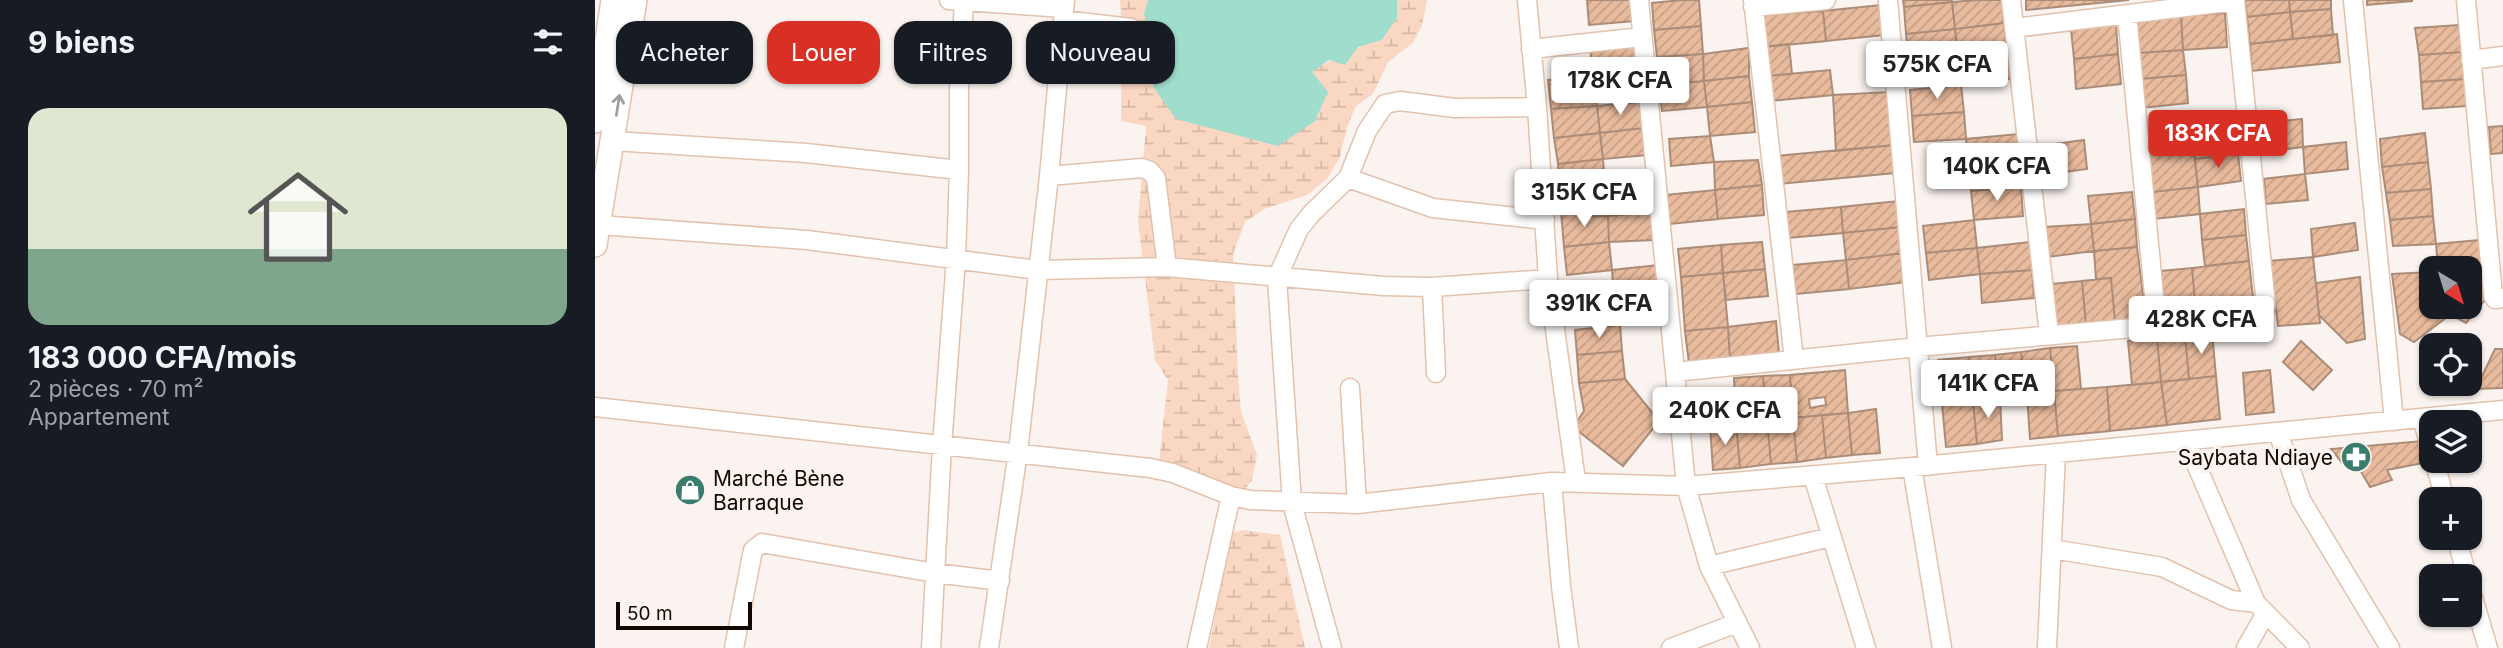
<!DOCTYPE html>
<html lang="fr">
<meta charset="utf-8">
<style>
body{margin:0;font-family:Inter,sans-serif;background:#20242c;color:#f1f3f6;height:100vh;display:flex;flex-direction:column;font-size:26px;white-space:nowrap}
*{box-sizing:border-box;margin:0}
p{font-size:23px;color:#9ea1a6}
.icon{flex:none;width:38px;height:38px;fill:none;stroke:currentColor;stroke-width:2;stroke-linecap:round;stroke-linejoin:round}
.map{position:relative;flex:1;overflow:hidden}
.panel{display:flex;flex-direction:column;background:#171b24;width:595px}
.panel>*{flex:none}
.top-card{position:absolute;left:21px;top:21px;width:665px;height:63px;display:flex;gap:14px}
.needle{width:46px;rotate:142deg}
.tools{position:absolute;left:1824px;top:256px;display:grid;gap:14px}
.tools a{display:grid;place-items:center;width:63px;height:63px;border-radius:14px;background:#171b24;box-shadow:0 2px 5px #0004;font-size:35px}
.scale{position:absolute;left:21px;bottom:18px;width:136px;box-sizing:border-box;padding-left:7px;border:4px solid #130904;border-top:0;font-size:19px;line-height:24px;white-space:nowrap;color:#130904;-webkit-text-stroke:5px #faf3ef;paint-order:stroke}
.price{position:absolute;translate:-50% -60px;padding:0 16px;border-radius:7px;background:#fff;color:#222;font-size:23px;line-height:46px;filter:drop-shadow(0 2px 4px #0008)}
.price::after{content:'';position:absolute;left:50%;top:42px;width:21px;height:16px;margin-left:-10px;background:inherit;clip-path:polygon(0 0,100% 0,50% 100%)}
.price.active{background:#d93025;color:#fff}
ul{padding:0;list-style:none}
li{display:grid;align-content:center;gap:14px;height:371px;padding:0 28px}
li+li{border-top:2px solid #363941}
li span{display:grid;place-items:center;height:217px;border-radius:21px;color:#555}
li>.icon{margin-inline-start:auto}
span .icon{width:126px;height:126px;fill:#fffc;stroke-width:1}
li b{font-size:30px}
h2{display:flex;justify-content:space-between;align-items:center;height:84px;padding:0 28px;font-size:30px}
.chip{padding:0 24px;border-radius:21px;background:#171b24;box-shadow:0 2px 5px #0004;font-size:24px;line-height:63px}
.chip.active{background:#d93025;color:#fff}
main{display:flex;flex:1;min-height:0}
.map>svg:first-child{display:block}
</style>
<main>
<section class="panel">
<h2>9 biens<svg class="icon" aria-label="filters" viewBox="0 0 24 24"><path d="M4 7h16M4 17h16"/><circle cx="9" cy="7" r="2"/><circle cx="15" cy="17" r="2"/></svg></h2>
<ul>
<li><span style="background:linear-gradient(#dfe7d0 65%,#7fa58c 0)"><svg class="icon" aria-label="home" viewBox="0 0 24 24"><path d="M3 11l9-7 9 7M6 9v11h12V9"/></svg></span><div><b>183 000 CFA/mois</b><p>2 pièces · 70 m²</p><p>Appartement</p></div></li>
</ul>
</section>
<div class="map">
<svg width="1908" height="648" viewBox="0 0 1908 648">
<defs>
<pattern id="wetland-marsh" width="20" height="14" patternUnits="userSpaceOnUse" patternTransform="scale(1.75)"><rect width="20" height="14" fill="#fad7c2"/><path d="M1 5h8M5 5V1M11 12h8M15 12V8" fill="none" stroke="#d5b7a5"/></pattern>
<pattern id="building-hatch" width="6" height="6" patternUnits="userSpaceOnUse" patternTransform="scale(1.75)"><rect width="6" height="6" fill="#e9bb9d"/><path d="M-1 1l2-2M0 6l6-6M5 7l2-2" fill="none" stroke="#c79f86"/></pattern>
</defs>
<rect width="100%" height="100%" fill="#faf3ef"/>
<path fill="url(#wetland-marsh)" d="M 525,0 L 553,0 L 549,14 L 556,37 L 550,65 L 720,121 L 733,92 L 716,72 C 739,57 761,47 787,40 L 802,18 L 802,0 L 832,0 L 827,25 L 818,43 L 793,62 L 778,94 L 761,106 L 752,127 L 745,157 L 732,179 L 712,195 L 669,209 L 650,222 L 638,254 L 643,374 L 646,412 L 662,455 L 657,480 L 646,494 L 564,463 L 573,380 L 560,360 L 543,221 L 551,126 L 526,121 L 527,34 Z
M 647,530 L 685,535 L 710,648 L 614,648 L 636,534 Z"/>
<path fill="#9fddcd" d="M 553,0 L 802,0 L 802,18 L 787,40 L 763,47 L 750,65 L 734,60 L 717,72 L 733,92 L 720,121 L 683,146 L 581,119 L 559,88 L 550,65 L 556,37 L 549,14 Z"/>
<path fill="url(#building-hatch)" stroke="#ab8c79" stroke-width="2" fill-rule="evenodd" d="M 992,0 L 1037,0 L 1039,21 L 994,25 Z
M 1086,0 L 1104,0 L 1106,26 L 1059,30 L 1057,3 Z
M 1308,0 L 1357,0 L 1357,2 L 1309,7 Z
M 1382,0 L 1407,0 L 1409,23 L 1360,29 L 1357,2 Z
M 1431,0 L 1534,0 L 1431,10 Z
M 1650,0 L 1694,0 L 1695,12 L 1652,17 Z
M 1694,0 L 1736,0 L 1736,9 L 1695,12 Z
M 1772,0 L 1817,0 L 1817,1 L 1772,5 Z
M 1357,2 L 1360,29 L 1311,34 L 1309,7 Z
M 1286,5 L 1289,35 L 1231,41 L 1228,11 Z
M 1736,9 L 1738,35 L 1698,39 L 1695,12 Z
M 1228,11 L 1231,41 L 1169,47 L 1167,15 Z
M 1695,12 L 1698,39 L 1655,44 L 1652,17 Z
M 1630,13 L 1632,47 L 1588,50 L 1586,16 Z
M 1586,16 L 1588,50 L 1544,53 L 1541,20 Z
M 1409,23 L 1412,51 L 1363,57 L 1360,29 Z
M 1521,25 L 1523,54 L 1479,59 L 1476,29 Z
M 1864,25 L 1867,52 L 1824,55 L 1820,28 Z
M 1106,26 L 1108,54 L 1062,57 L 1059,30 Z
M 1360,29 L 1363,57 L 1314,62 L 1311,34 Z
M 1742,34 L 1745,62 L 1657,71 L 1655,44 Z
M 1040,44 L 1043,72 L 999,78 L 995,48 Z
M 1194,44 L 1197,74 L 1172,76 L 1169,47 Z
M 1154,48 L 1154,76 L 1109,81 L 1108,54 Z
M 1588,50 L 1591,75 L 1545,79 L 1544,53 Z
M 1412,51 L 1416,79 L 1366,85 L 1363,57 Z
M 1867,52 L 1870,79 L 1826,82 L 1824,55 Z
M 1108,54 L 1109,81 L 1064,85 L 1062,57 Z
M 1523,54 L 1526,84 L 1481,89 L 1479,59 Z
M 1235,70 L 1238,95 L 1174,101 L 1172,76 Z
M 1591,75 L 1593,103 L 1547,108 L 1545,79 Z
M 1154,76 L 1157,102 L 1112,107 L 1109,81 Z
M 999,78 L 1002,106 L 956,109 L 953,80 Z
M 1870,79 L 1872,106 L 1828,109 L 1826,82 Z
M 1109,81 L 1112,107 L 1067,111 L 1064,85 Z
M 1366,85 L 1369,112 L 1317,116 L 1315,90 Z
M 1294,92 L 1298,145 L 1241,151 L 1238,95 Z
M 1045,102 L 1048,128 L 1005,133 L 1002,106 Z
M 1157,102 L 1160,132 L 1115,136 L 1112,107 Z
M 1002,106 L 1005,133 L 959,138 L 956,109 Z
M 1369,112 L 1371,139 L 1319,142 L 1317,116 Z
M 1707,119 L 1708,147 L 1668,152 L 1664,123 Z
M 1640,125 L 1643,154 L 1600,159 L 1596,129 Z
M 1908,126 L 1908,153 L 1896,154 L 1894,127 Z
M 1048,128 L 1052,155 L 1008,159 L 1005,133 Z
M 1596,129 L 1603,187 L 1557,192 L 1551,134 Z
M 1005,133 L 1008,159 L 963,164 L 959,138 Z
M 1830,133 L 1833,162 L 1787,167 L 1785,139 Z
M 1423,134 L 1424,161 L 1373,165 L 1371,139 Z
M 1115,136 L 1119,162 L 1076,166 L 1074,139 Z
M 1489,140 L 1492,169 L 1448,175 L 1445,146 Z
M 1751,142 L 1753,169 L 1710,174 L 1708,147 Z
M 1298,145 L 1300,173 L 1184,184 L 1181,156 Z
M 1643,154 L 1646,181 L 1603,187 L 1600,159 Z
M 1008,159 L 1010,188 L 965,190 L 963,164 Z
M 1163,160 L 1167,185 L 1120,190 L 1119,162 Z
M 1424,161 L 1426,187 L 1376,191 L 1373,165 Z
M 1833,162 L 1836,189 L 1791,193 L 1787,167 Z
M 1710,174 L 1713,200 L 1671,204 L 1669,179 Z
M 1053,183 L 1056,212 L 1013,216 L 1010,188 Z
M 1167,185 L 1169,215 L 1123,219 L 1120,190 Z
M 1426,187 L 1428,216 L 1379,220 L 1376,191 Z
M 1603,187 L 1605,214 L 1559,219 L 1557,192 Z
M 1010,188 L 1013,216 L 985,217 L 985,211 L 966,212 L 965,190 Z
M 1836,189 L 1838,216 L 1795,220 L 1791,193 Z
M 1120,190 L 1123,219 L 1075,224 L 1071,195 Z
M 1537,192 L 1540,219 L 1496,224 L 1493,196 Z
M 1303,201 L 1306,227 L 1248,233 L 1246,207 Z
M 1246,207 L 1248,233 L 1193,238 L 1191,212 Z
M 1649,209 L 1651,235 L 1607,240 L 1605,214 Z
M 985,211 L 985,217 L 1013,216 L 1014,242 L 969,247 L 966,212 Z
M 1056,212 L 1059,240 L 1014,242 L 1013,216 Z
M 1838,216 L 1841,244 L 1798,246 L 1795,220 Z
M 1540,219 L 1542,247 L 1499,251 L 1496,224 Z
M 1379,220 L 1382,248 L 1331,253 L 1328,226 Z
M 1760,223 L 1763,250 L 1718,257 L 1716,229 Z
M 1496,224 L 1499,251 L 1453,257 L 1450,227 Z
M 1306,227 L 1309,253 L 1251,260 L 1248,233 Z
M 1651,235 L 1654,261 L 1610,266 L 1607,240 Z
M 1884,240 L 1886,267 L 1843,268 L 1841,244 Z
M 1014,242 L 1017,270 L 972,275 L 969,247 Z
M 1167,242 L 1170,269 L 1128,273 L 1126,245 Z
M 1435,242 L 1437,270 L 1385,274 L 1382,248 Z
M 1126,245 L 1128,273 L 1086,277 L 1083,249 Z
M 1542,247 L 1551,317 L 1520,321 L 1516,278 L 1501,279 L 1499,251 Z
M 1382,248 L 1385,274 L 1334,280 L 1331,253 Z
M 1309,253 L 1313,282 L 1254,289 L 1251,260 Z
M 1718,257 L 1725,323 L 1683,326 L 1675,261 Z
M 1251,260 L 1254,289 L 1201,294 L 1198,265 Z
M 1654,261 L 1659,307 L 1601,313 L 1597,268 Z
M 1063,265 L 1066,292 L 1019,298 L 1017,270 Z
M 1886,267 L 1890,300 L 1871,323 L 1849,311 L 1848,306 L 1874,306 L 1874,268 Z
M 1597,268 L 1601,313 L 1569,317 L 1566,271 Z
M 1170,269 L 1173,296 L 1131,300 L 1128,273 Z
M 1437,270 L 1439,298 L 1387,303 L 1385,274 Z
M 1836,272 L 1836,306 L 1848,306 L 1849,311 L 1856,314 L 1819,342 L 1805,334 L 1797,274 Z
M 1128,273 L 1133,327 L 1090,331 L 1086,277 Z
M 1765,277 L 1770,339 L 1752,343 L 1724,315 L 1721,283 Z
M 1516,278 L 1520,321 L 1491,325 L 1487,281 Z
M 1487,281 L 1491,325 L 1460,328 L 1457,284 Z
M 1181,321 L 1184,354 L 1135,359 L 1133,327 Z
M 1025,325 L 1027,351 L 982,355 L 980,330 Z
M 1133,327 L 1135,359 L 1094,363 L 1090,331 Z
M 1617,332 L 1621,376 L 1594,379 L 1590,335 Z
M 1590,335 L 1594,379 L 1566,382 L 1562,338 Z
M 1562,338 L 1566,382 L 1537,385 L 1533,341 Z
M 1706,341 L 1737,370 L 1718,390 L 1688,362 Z
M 1482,346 L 1486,389 L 1459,391 L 1455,348 Z
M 1455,348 L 1459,391 L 1432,394 L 1426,352 Z
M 1900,349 L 1908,349 L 1908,388 L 1881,389 Z
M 1027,351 L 1030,379 L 984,383 L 982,355 Z
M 1426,352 L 1432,394 L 1405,397 L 1400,355 Z
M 1400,355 L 1405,397 L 1378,401 L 1374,357 Z
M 1374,357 L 1382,444 L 1351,447 L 1343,360 Z
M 1250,370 L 1253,413 L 1198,418 L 1195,375 ZM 1230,397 L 1231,405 L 1215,408 L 1214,399 Z
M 1675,370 L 1679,412 L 1651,415 L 1648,373 Z
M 1195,375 L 1198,418 L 1172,421 L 1168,376 Z
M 1168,376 L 1172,421 L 1141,423 L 1139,378 Z
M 1621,376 L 1625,419 L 1572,425 L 1566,382 Z
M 1030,379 L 1064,421 L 1028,466 L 978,427 L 989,411 L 984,383 Z
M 1566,382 L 1572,425 L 1515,431 L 1512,387 Z
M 1512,387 L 1515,431 L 1463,436 L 1459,391 Z
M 1459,391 L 1463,436 L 1435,439 L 1432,394 Z
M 1405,397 L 1407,440 L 1382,444 L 1378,401 Z
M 1281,409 L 1285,453 L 1257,455 L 1253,413 Z
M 1253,413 L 1257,455 L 1231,458 L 1227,415 Z
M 1227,415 L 1231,458 L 1202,462 L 1198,418 Z
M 1198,418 L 1202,462 L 1176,464 L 1172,421 Z
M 1172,421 L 1176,464 L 1145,468 L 1141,423 Z
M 1141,423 L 1145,468 L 1118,470 L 1115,425 Z
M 1828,441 L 1833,462 L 1792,470 L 1797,480 L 1775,487 L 1761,463 L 1749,465 L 1736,449 Z"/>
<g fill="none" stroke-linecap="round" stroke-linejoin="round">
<g stroke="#e2c2ad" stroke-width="21">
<path id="street" d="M 354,0 L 469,8
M 932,0 L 942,107 L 953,279 L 981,481
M 1044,0 L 1091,486 L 1114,566 L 1155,648
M 1158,0 L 1199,359
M 1293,0 L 1333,466
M 1416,0 L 1454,334
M 1758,0 L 1799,421
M 1871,0 L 1898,296 L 1900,299 L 1908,298
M 1158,7 L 1231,0
M 1532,14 L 1562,327
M 468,20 L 536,28
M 1419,28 L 1640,1
M 936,49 L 1047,37
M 1876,60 L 1908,56
M 18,141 L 211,153 L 364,170
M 454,176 L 547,168 L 555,171 L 561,178 L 572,267
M 753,178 L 838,208 L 950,220
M 4,225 L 212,240 L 442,270 L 572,267 L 789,286 L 837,287 L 953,279
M 837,287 L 841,373
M 1080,372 L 1323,347 L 1628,320 L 1669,312 L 1671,305 L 1640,0
M 755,388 L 762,504
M 0,407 L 555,468 L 578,473 L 636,496 L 655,500 L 762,504 L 957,482 L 1091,486 L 1317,467 L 1908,410
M 1827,418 L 1836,450
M 1683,432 L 1706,500 L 1795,648
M 1591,441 L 1661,603 L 1705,648
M 1839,460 L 1850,499
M 1317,467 L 1347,648
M 1218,476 L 1271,648
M 957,482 L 966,586 L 974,648
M 1861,537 L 1872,576
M 1457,549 L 1567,567 L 1636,600 L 1661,603
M 1114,566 L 1236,537
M 1874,584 L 1893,648
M 139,648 L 158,550 L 167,543 L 340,573 L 405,581
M 336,648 L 347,446 L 361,258 L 364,170 L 364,89 L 369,2
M 394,648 L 423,452 L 454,176 L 470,0
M 602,648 L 636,496
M 737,648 L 697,503 L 682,278 L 704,229 L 717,213 L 753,178 L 772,131 L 790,104 L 805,101 L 860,108 L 942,107
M 1076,648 L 1142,623
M 1452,648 L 1461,453
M 1651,648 L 1671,613"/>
</g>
<g stroke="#e2c2ad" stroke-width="26">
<path id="secondary" d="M 0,121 L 18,0
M 0,245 L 40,0"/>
</g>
<use href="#street" stroke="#fff" stroke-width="18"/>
<use href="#secondary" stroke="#fff" stroke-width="23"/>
</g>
<defs><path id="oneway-shaft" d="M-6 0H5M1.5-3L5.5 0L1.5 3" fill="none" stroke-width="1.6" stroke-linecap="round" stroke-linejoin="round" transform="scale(1.75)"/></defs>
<use stroke="#a19d9b" href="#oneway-shaft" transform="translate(23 105) rotate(-81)"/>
<defs>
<g id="pharmacy-disc" transform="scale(1.575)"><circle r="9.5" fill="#3a7c6d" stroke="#faf3ef"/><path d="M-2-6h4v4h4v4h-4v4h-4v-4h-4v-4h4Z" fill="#fff"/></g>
<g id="shop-disc" transform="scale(1.575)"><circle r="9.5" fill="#3a7c6d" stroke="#faf3ef"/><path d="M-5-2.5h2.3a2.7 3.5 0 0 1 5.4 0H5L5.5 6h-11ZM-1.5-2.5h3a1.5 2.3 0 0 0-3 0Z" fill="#fff"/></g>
</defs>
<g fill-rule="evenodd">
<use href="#pharmacy-disc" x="1761" y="457"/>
<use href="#shop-disc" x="95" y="490"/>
</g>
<g text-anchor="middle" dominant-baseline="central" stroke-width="7" stroke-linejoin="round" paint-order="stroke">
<g font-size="21" fill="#130904" stroke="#faf3ef" text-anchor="end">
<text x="1738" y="457">Saybata Ndiaye</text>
<text x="118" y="478" text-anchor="start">Marché Bène<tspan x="118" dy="24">Barraque</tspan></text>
</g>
</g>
</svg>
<div class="tools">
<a><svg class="needle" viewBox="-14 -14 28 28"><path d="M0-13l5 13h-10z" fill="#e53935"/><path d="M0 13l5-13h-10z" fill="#9ea1a6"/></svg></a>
<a><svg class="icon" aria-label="locate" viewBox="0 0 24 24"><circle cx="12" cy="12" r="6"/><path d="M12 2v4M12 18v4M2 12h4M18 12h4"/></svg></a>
<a><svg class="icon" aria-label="layers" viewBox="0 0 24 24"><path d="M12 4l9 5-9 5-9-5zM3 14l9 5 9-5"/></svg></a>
<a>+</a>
<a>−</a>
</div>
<div class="scale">50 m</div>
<b class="price" style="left:1342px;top:101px">575K CFA</b>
<b class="price" style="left:1025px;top:117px">178K CFA</b>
<b class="price active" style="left:1623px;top:170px">183K CFA</b>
<b class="price" style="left:1402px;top:203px">140K CFA</b>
<b class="price" style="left:989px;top:229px">315K CFA</b>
<b class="price" style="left:1004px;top:340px">391K CFA</b>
<b class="price" style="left:1606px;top:356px">428K CFA</b>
<b class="price" style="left:1393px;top:420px">141K CFA</b>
<b class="price" style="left:1130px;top:447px">240K CFA</b>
<div class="top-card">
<a class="chip">Acheter</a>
<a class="chip active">Louer</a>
<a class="chip">Filtres</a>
<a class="chip">Nouveau</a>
</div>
</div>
</main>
